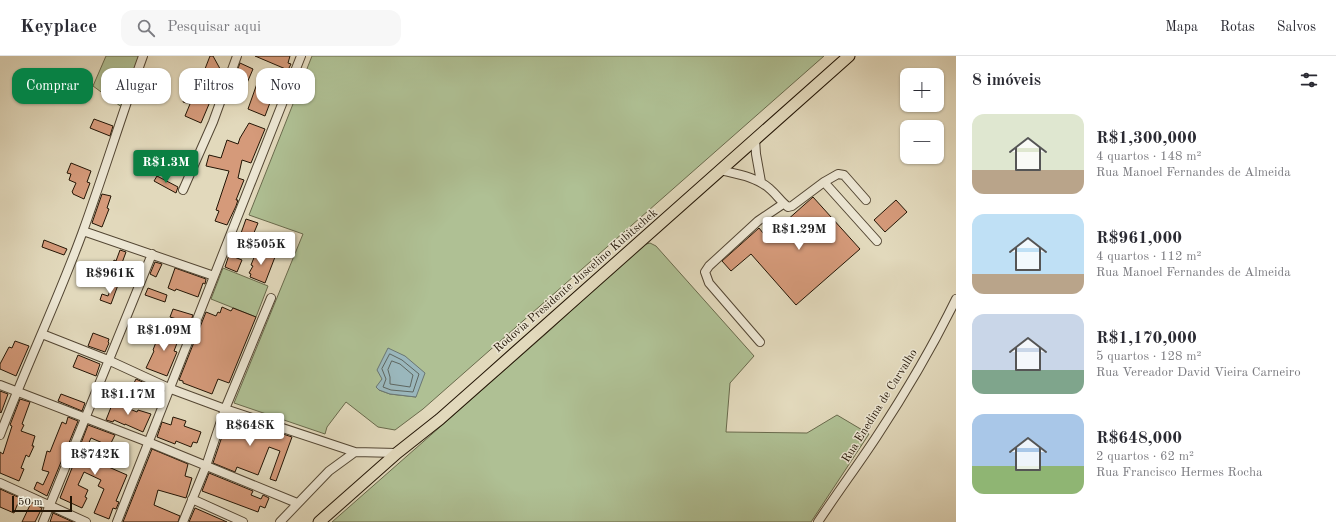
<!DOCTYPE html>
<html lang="pt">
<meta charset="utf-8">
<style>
body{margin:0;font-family:"Old Standard TT",serif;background:#f7f7f7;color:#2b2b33;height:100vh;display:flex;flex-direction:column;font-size:15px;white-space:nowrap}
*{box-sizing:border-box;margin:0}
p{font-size:13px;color:#7c7c81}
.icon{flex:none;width:22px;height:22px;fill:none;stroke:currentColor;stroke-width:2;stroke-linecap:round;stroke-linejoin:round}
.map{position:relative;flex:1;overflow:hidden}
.panel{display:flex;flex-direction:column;background:#fff;width:380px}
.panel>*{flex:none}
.guide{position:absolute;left:12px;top:12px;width:380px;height:36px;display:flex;gap:8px}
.fabs{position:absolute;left:900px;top:12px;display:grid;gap:8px}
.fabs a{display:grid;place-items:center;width:44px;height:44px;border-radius:8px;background:#fff;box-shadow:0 1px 3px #0004;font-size:20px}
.scale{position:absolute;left:12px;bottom:10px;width:60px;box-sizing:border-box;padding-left:4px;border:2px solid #231505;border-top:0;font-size:11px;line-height:14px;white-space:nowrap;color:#231505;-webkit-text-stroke:3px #ece6d3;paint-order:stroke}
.price{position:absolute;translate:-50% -34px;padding:0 9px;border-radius:4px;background:#fff;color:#222;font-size:13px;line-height:26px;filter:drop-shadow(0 1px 2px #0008)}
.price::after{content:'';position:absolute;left:50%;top:24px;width:12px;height:9px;margin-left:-6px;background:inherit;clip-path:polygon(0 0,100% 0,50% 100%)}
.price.selected{background:#0b8043;color:#fff}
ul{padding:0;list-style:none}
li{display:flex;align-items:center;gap:12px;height:100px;padding:0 16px}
li span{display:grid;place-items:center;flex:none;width:112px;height:80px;border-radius:12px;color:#555}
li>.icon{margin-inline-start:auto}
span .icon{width:48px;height:48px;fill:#fffc;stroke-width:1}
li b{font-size:17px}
h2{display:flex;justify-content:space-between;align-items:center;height:48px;padding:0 16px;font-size:17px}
.pill{padding:0 14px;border-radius:12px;background:#fff;box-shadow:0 1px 3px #0004;font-size:14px;line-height:36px}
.pill.selected{background:#0b8043;color:#fff}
header{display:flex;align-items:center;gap:24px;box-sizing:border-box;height:56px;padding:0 20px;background:#fff;border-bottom:1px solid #e1e1e2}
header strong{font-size:19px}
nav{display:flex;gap:22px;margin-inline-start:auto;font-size:14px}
.search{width:280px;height:36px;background:#f7f7f7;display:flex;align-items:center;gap:10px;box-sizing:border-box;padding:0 14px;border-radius:12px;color:#7c7c81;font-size:15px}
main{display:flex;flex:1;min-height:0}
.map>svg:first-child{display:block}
</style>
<header>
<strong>Keyplace</strong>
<div class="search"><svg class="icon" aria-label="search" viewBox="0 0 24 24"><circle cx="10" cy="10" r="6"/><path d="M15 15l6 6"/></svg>Pesquisar aqui</div>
<nav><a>Mapa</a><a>Rotas</a><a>Salvos</a></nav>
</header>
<main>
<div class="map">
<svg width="956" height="466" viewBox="0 0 956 466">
<rect width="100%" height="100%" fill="#e2d9bc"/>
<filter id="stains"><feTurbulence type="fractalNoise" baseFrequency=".005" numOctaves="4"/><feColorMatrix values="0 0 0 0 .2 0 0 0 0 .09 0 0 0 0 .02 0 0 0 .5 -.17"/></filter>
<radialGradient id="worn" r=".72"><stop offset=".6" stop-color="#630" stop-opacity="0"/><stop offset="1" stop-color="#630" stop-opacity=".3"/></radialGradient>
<path fill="#afc094" stroke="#696a4c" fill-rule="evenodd" d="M 106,0 L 142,0 L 123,52 L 93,30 Z
M 312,0 L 824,0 L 423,353 L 395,374 L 378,371 L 346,346 L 327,371 L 325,378 L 234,347 L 303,178 L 249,159 ZM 382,323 L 416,341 L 390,338 L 379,334 Z
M 650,187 L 656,190 L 754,300 L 730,327 L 726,376 L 807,377 L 837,359 L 869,378 L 811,466 L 332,466 L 548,276 L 643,189 Z
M 223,212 L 268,230 L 256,261 L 211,243 Z"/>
<path fill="#9ab7bc" stroke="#6a7673" d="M 388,292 L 405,300 L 425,317 L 416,341 L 390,338 L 379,334 L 376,331 L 382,323 L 377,314 Z"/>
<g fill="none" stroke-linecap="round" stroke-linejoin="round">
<path stroke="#5e6660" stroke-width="1" d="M 390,298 L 402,304 L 419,318 L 413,336 L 391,334 L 383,331 L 386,323 L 382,313 Z
M 392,305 L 400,308 L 413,319 L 410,331 L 390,328 L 390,321 L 388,314 Z"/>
</g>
<path fill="#d59a7a" stroke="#231505" d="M 210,0 L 213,0 L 224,20 L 220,24 L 203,18 Z
M 255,0 L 290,0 L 288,7 L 291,8 L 288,14 Z
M 240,7 L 253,13 L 244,34 L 241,33 L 237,41 L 229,37 Z
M 259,22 L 282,31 L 276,46 L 271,44 L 265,60 L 248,53 Z
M 187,33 L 212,41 L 201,67 L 185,60 L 190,48 L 183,46 Z
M 94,63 L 113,70 L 110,80 L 90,72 Z
M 249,67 L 265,73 L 251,107 L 242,104 L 238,122 L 244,124 L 236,144 L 238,144 L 236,150 L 227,169 L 215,165 L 219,155 L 216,154 L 229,115 L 206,110 L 209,99 L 221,102 L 227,84 L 238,88 L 240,82 Z
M 71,107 L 91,115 L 87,126 L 90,127 L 84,143 L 73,138 L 73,137 L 72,136 L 76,127 L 69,124 L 71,118 L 67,117 Z
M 157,120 L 178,131 L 176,137 L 154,125 Z
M 102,138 L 111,140 L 107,152 L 109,153 L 102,171 L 92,167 Z
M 813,141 L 860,193 L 796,249 L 751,198 L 731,215 L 722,205 L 759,172 L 767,182 Z
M 896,144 L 907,156 L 885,176 L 874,164 Z
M 246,163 L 258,167 L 251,184 L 240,180 Z
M 44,184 L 67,193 L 64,199 L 42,191 Z
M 120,194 L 126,196 L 122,207 L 138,213 L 134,226 L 110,217 L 114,204 L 116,205 Z
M 257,194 L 275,201 L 265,227 L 250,221 L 251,218 L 249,217 L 253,210 L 251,209 Z
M 229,199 L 242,204 L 237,216 L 225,211 Z
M 155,206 L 162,208 L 156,221 L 150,218 Z
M 175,212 L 206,223 L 205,228 L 203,227 L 198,241 L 176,233 L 175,235 L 168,232 Z
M 113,227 L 118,229 L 111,248 L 100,244 L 102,238 L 108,240 Z
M 148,232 L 167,239 L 165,246 L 145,239 Z
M 222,251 L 231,255 L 233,252 L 256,261 L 229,327 L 218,323 L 212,338 L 183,327 L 183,325 L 179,324 L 206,256 L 216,260 L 218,256 L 220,257 Z
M 173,253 L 193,259 L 190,267 L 170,261 Z
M 173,273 L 181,277 L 174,295 L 177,296 L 167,320 L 146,312 L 154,295 L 153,294 L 158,281 L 156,280 L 160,275 L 172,277 Z
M 93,277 L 109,283 L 108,286 L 109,287 L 105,296 L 88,290 Z
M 15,285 L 29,290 L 16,320 L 0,313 L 0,308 L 9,291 L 12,292 Z
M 78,299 L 100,308 L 96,320 L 73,311 Z
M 136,323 L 160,334 L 156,345 L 149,342 L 151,337 L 133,329 Z
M 0,335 L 8,338 L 1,357 L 0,356 Z
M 61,338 L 85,347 L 82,355 L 58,345 Z
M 115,341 L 122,344 L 120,349 L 137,356 L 138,354 L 151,358 L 143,376 L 125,368 L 125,369 L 114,364 L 113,366 L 106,364 Z
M 20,343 L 30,346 L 22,368 L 24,369 L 21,375 L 35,380 L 32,390 L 34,390 L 29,401 L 26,399 L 21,412 L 24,413 L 19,425 L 0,417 L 0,396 L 3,398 L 12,370 L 10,369 Z
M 229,360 L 292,381 L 276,425 L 270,423 L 280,395 L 269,391 L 258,419 L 237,411 L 235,416 L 213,407 Z
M 68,361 L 78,365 L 47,440 L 34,433 L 37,426 L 43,429 L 49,416 L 42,414 L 47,395 L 50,396 L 62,366 L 66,368 Z
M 173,361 L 186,365 L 184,370 L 201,376 L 197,387 L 193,386 L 191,391 L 176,385 L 175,388 L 157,381 L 162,366 L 171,369 Z
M 88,369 L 115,379 L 110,389 L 112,389 L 104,409 L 127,419 L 116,445 L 119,446 L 116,453 L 113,452 L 109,463 L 94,457 L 104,433 L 98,430 L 101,424 L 84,416 L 78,429 L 88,434 L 85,441 L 87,442 L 82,452 L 60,442 L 78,397 L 97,405 L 105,388 L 91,382 L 86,393 L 80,390 Z
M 152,393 L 188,408 L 185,420 L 192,422 L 186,442 L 158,434 L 154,449 L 180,460 L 178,466 L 123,466 Z
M 209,417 L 253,435 L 251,439 L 261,443 L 263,439 L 269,442 L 265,452 L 260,450 L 258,456 L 202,435 Z
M 0,433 L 20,442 L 14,457 L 0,451 Z
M 31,447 L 42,452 L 35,466 L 22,466 Z
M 195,452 L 227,466 L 189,466 Z
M 53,457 L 73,466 L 50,466 Z"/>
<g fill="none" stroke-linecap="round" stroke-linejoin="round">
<g stroke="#534633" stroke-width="10">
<path id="minor" d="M 755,83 L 756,98 L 761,126
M 720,114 C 737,118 757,121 770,133 C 777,139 781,146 788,151 L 792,150 L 824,126 L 838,118 L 844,119 L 866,144
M 824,126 L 877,185
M 183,134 L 213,66 L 237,0
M 83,175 L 214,220
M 42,278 L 108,304 L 171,333 L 225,353 L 355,396
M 760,286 L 709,227 L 705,216 L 709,210 L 758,165 L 783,148
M 0,329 L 148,386 L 297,447
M 0,379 C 26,310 58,244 83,175 C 104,117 122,58 143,0
M 0,427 L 86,466
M 192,443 L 243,466
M 43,466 L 152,198
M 117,466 L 301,0
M 183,466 L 206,410 L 225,353 L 271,242
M 280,466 L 329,415 L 355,396 L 397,397
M 818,466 C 837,437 858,409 877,380 C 906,336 933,290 956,243"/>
</g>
<g stroke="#231505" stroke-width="13">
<path id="highway" d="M 319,466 L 397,397 L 440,363 L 483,325 L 849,0"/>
</g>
<use href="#minor" stroke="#ece6d3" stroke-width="8"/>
<use href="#highway" stroke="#e2d9bc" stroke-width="11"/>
</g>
<g text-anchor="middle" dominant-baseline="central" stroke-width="3" stroke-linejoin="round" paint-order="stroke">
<g font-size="12" fill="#231505" stroke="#ece6d3">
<text transform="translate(576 225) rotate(-41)">Rodovia Presidente Juscelino Kubitschek</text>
<text transform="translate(880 350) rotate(-58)">Rua Enedina de Carvalho</text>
</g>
</g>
<rect width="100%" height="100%" filter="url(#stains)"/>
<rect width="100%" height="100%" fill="url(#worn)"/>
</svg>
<div class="fabs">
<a>+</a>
<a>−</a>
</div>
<div class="scale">50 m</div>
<b class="price selected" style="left:166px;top:128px">R$1.3M</b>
<b class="price" style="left:799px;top:195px">R$1.29M</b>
<b class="price" style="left:261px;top:210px">R$505K</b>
<b class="price" style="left:110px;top:239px">R$961K</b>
<b class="price" style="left:164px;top:296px">R$1.09M</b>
<b class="price" style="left:128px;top:360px">R$1.17M</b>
<b class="price" style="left:250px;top:391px">R$648K</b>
<b class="price" style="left:95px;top:420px">R$742K</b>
<div class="guide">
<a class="pill selected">Comprar</a>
<a class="pill">Alugar</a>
<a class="pill">Filtros</a>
<a class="pill">Novo</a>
</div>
</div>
<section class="panel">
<h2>8 imóveis<svg class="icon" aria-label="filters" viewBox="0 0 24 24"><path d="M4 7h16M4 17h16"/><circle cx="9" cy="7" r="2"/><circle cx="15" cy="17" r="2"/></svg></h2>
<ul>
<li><span style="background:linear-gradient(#dfe7d0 70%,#b9a48a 0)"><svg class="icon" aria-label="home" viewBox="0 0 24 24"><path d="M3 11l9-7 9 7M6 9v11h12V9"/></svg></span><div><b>R$1,300,000</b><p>4 quartos · 148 m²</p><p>Rua Manoel Fernandes de Almeida</p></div></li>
<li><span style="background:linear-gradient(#bfe0f5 75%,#b9a48a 0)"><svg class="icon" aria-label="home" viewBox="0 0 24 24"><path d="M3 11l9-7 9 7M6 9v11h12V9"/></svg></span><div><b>R$961,000</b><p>4 quartos · 112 m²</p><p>Rua Manoel Fernandes de Almeida</p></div></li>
<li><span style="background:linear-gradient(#c9d6e8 70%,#7fa58c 0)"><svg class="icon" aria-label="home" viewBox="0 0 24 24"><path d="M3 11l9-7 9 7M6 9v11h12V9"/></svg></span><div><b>R$1,170,000</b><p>5 quartos · 128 m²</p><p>Rua Vereador David Vieira Carneiro</p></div></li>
<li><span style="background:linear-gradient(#a9c7e8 65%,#8fb573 0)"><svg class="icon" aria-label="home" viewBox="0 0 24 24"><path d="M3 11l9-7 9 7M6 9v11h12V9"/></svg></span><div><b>R$648,000</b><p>2 quartos · 62 m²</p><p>Rua Francisco Hermes Rocha</p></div></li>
</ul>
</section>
</main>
